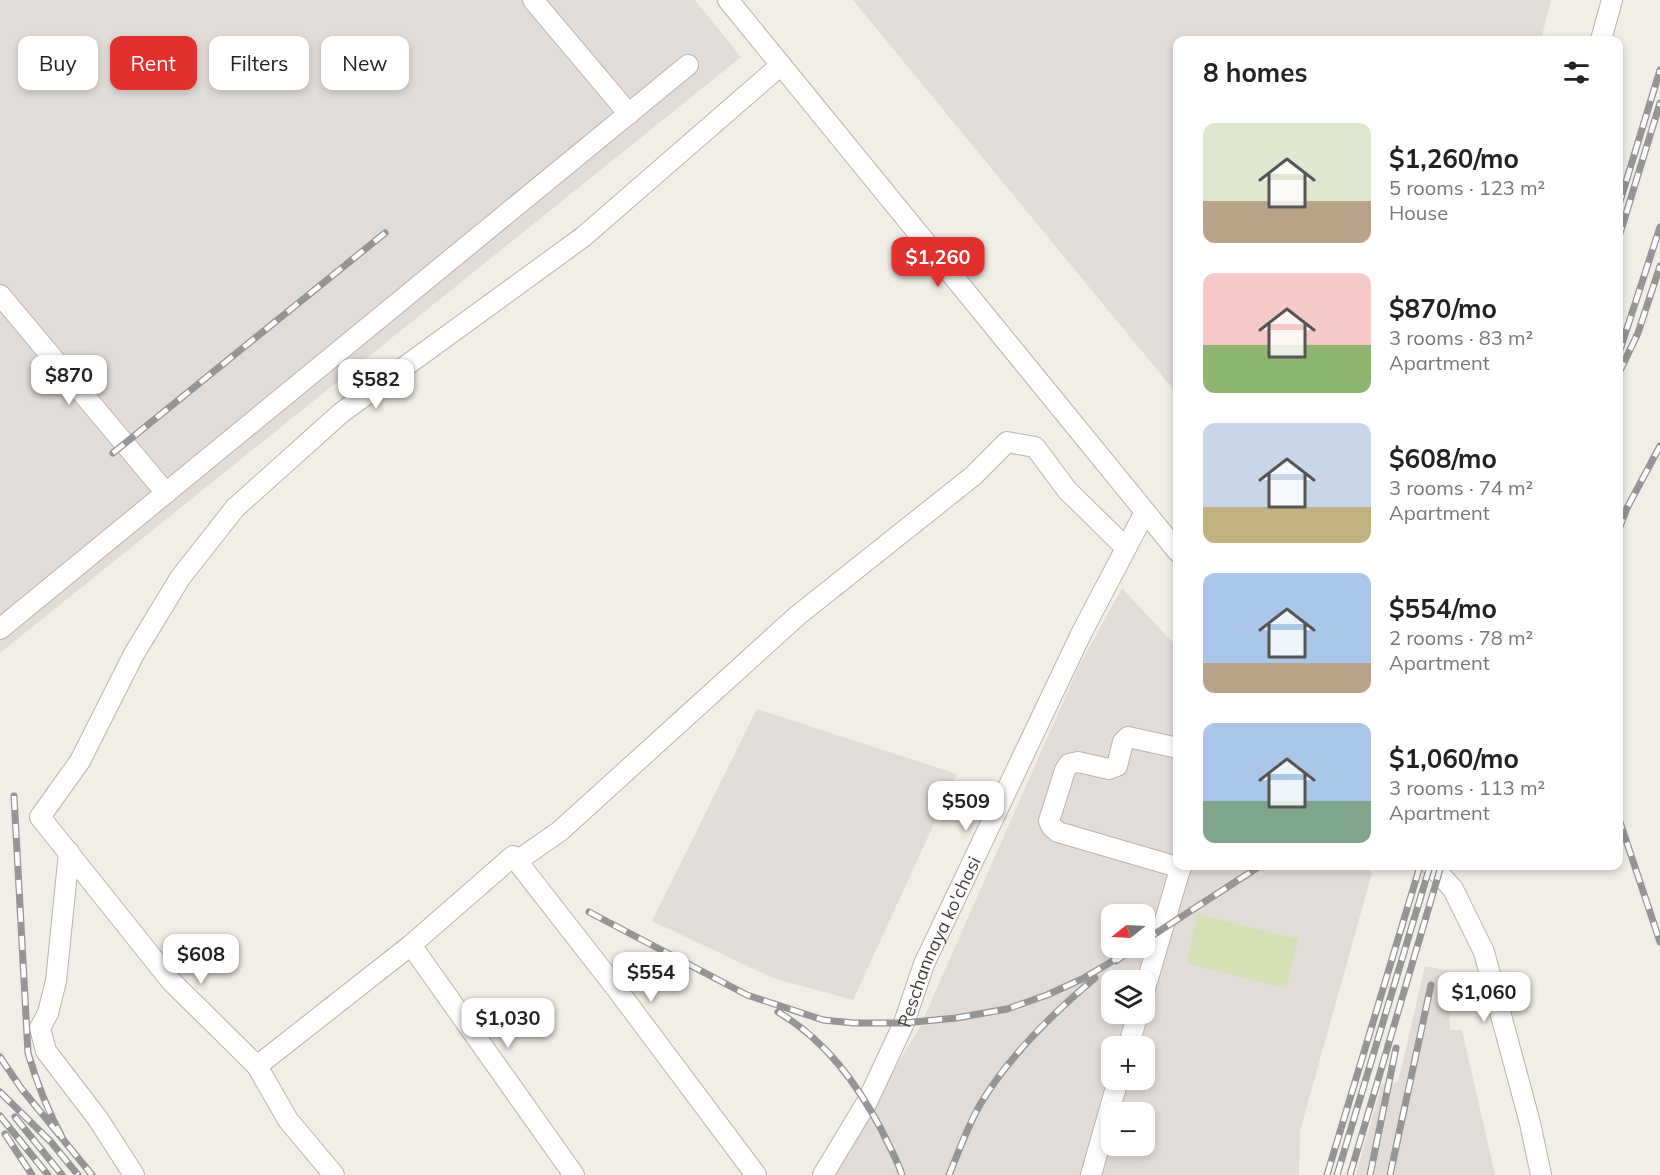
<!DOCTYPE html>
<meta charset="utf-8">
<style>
body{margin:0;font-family:Mulish,sans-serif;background:#f2f2f2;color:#222;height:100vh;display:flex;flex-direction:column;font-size:22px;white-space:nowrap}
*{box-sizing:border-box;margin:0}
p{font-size:20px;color:#767676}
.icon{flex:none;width:33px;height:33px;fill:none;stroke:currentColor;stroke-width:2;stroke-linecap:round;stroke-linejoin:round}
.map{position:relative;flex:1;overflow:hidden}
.drawer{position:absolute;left:1173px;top:36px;width:450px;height:834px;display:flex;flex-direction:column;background:#fff;border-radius:12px;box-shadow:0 3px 9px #0003}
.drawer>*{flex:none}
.guide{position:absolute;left:18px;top:36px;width:570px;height:54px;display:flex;gap:12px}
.needle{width:39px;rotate:252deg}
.fabs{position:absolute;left:1101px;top:904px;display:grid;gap:12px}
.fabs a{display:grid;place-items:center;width:54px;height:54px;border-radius:12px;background:#fff;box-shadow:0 3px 9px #0003;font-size:30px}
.price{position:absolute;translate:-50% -51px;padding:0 14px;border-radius:12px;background:#fff;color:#222;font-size:20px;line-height:39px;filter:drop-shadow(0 2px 3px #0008)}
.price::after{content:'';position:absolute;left:50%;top:36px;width:18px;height:14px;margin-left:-9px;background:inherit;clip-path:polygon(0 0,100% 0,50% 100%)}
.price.current{background:#e1302e;color:#fff}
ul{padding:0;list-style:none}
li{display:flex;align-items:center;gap:18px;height:150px;padding:0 30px}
li span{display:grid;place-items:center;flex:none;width:168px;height:120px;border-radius:12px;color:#555}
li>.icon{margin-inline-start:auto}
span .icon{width:72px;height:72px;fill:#fffc;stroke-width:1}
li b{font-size:26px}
h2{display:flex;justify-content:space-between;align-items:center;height:72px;padding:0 30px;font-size:26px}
.tag{padding:0 21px;border-radius:12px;background:#fff;box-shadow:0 3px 9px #0003;font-size:21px;line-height:54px}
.tag.current{background:#e1302e;color:#fff}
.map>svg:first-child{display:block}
</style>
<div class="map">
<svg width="1660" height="1175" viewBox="0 0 1660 1175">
<rect width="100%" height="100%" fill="#f1ede7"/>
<path fill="#e1dcd8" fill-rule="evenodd" d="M 0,0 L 695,0 L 741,57 L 0,653 Z
M 853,0 L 1551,0 L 1541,40 L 1178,40 L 1177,394 Z
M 1122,588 L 1177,647 L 1178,866 L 1366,866 L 1372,873 L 1300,1131 L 1299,1175 L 829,1175 L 919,1029 L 1078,668 ZM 1112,915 L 1144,915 L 1144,948 L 1112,948 ZM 1112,981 L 1144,981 L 1144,1014 L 1112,1014 ZM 1112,1047 L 1144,1047 L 1144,1080 L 1112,1080 ZM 1112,1113 L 1144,1113 L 1144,1146 L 1112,1146 Z
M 757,709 L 957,774 L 853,1000 L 773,978 L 652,921 Z
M 1425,966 L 1449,971 L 1450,1030 L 1462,1030 L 1495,1175 L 1356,1175 L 1382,1084 L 1398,1082 Z"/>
<path fill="#d3e1b4" d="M 1198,914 L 1298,939 L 1286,988 L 1186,963 Z"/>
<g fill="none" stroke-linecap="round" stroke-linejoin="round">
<g stroke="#bcb3aa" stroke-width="22">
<g id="minor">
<path d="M 533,0 L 629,114"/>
<path d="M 728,0 L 1178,552"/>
<path d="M 1601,40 L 1612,0"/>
<path d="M 0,295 L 166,493"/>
<path d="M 0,629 L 688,65"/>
<path d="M 1178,748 L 1128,737 L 1123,742 L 1117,766 L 1109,769 L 1078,762 L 1069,764 L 1065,770 L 1049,821 L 1052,827 L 1058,832 L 1181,868"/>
<path d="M 69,852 L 56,981 L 48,1013 L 40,1028 L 46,1051 L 98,1119 L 134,1175"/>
<path d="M 517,861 L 560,831 L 797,616 L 973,476 L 1007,442 L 1035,447 L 1067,490 L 1126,548"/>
<path d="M 1432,866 L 1453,889 L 1484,952 L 1530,1123 L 1541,1175"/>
<path d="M 411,945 L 574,1175"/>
<path d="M 1144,992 L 1181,866"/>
<path d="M 1128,1047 L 1138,1014"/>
<path d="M 257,1066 L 411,945 L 513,856 L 616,988 L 756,1175"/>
<path d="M 334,1175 L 288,1120 L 257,1066 L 171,981 L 40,817 L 80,761 L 134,654 L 180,578 L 235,508 L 341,413 L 583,237 L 781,65"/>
<path id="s1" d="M 823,1175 L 867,1102 L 904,1023 L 924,964 L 1082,632 L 1145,512"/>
<path d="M 1091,1175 L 1118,1080"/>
</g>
</g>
<use href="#minor" stroke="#fff" stroke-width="20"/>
<g stroke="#959595" stroke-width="7">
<path id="rail" d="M 1618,208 L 1660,70
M 1618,240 L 1660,103
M 1618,356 L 1660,227
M 1618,375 L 1638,333 L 1660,266
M 113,453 L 385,233
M 1618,532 L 1627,508 L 1660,446
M 14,796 L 28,1053 C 37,1084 48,1111 63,1139
M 1618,816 L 1660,942
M 589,912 L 747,995 L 823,1020 L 854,1023 L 904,1023 L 956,1018 L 1007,1009 L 1047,995 L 1082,979 L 1123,955
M 1144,941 L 1260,866
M 1116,961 L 1134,948
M 778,1012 C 825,1040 856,1082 881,1129 C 888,1144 897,1159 902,1175
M 0,1057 L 21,1088 L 92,1175
M 0,1092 L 51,1142 L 78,1175
M 0,1116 L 48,1175
M 15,1117 L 62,1175
M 5,1134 L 32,1175
M 949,1175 C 959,1151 968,1125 981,1103 C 1010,1055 1052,1014 1095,978
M 1327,1175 L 1420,866
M 1337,1175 L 1430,866
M 1350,1175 L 1441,866
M 1370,1175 L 1396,1048
M 1390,1175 L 1431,985"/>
</g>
<use href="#rail" stroke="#fff" stroke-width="4.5" stroke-dasharray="14" stroke-linecap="butt"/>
</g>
<g text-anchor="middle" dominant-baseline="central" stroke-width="4.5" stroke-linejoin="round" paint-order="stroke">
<g font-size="18" fill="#433d37" stroke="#fff">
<text stroke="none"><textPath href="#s1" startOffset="261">Peschannaya ko'chasi</textPath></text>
</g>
</g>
</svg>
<div class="fabs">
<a><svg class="needle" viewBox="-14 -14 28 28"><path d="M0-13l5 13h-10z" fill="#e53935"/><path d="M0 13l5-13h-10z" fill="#767676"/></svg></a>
<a><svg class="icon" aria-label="layers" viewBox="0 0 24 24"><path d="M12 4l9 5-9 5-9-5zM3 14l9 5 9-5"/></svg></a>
<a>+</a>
<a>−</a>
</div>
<b class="price current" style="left:938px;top:288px">$1,260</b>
<b class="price" style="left:69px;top:406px">$870</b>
<b class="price" style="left:376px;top:410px">$582</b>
<b class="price" style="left:966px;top:832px">$509</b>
<b class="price" style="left:201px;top:985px">$608</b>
<b class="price" style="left:651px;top:1003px">$554</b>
<b class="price" style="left:1484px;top:1023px">$1,060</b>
<b class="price" style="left:508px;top:1049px">$1,030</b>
<div class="guide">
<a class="tag">Buy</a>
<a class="tag current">Rent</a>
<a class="tag">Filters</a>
<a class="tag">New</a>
</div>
<section class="drawer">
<h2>8 homes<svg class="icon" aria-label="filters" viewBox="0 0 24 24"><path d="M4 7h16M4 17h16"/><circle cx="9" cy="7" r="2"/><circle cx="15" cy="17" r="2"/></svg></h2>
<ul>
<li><span style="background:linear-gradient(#dfe7d0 65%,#b9a48a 0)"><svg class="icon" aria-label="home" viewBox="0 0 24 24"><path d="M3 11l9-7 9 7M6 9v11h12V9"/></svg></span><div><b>$1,260/mo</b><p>5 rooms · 123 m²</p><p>House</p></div></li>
<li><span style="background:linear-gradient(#f6c9c9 60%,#8fb573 0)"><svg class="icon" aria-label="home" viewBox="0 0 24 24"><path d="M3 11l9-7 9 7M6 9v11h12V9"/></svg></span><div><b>$870/mo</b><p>3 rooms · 83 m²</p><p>Apartment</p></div></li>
<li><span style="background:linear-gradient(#c9d6e8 70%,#c2b280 0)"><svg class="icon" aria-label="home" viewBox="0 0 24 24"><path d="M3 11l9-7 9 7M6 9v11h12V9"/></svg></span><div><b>$608/mo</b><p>3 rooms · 74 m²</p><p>Apartment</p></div></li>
<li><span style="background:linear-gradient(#a9c7e8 75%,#b9a48a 0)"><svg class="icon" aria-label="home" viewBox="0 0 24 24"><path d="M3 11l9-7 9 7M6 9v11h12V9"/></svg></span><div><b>$554/mo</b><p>2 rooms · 78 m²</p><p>Apartment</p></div></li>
<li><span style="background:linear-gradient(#a9c7e8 65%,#7fa58c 0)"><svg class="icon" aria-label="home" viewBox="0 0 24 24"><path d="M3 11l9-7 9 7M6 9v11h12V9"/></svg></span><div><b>$1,060/mo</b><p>3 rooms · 113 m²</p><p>Apartment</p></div></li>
</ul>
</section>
</div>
